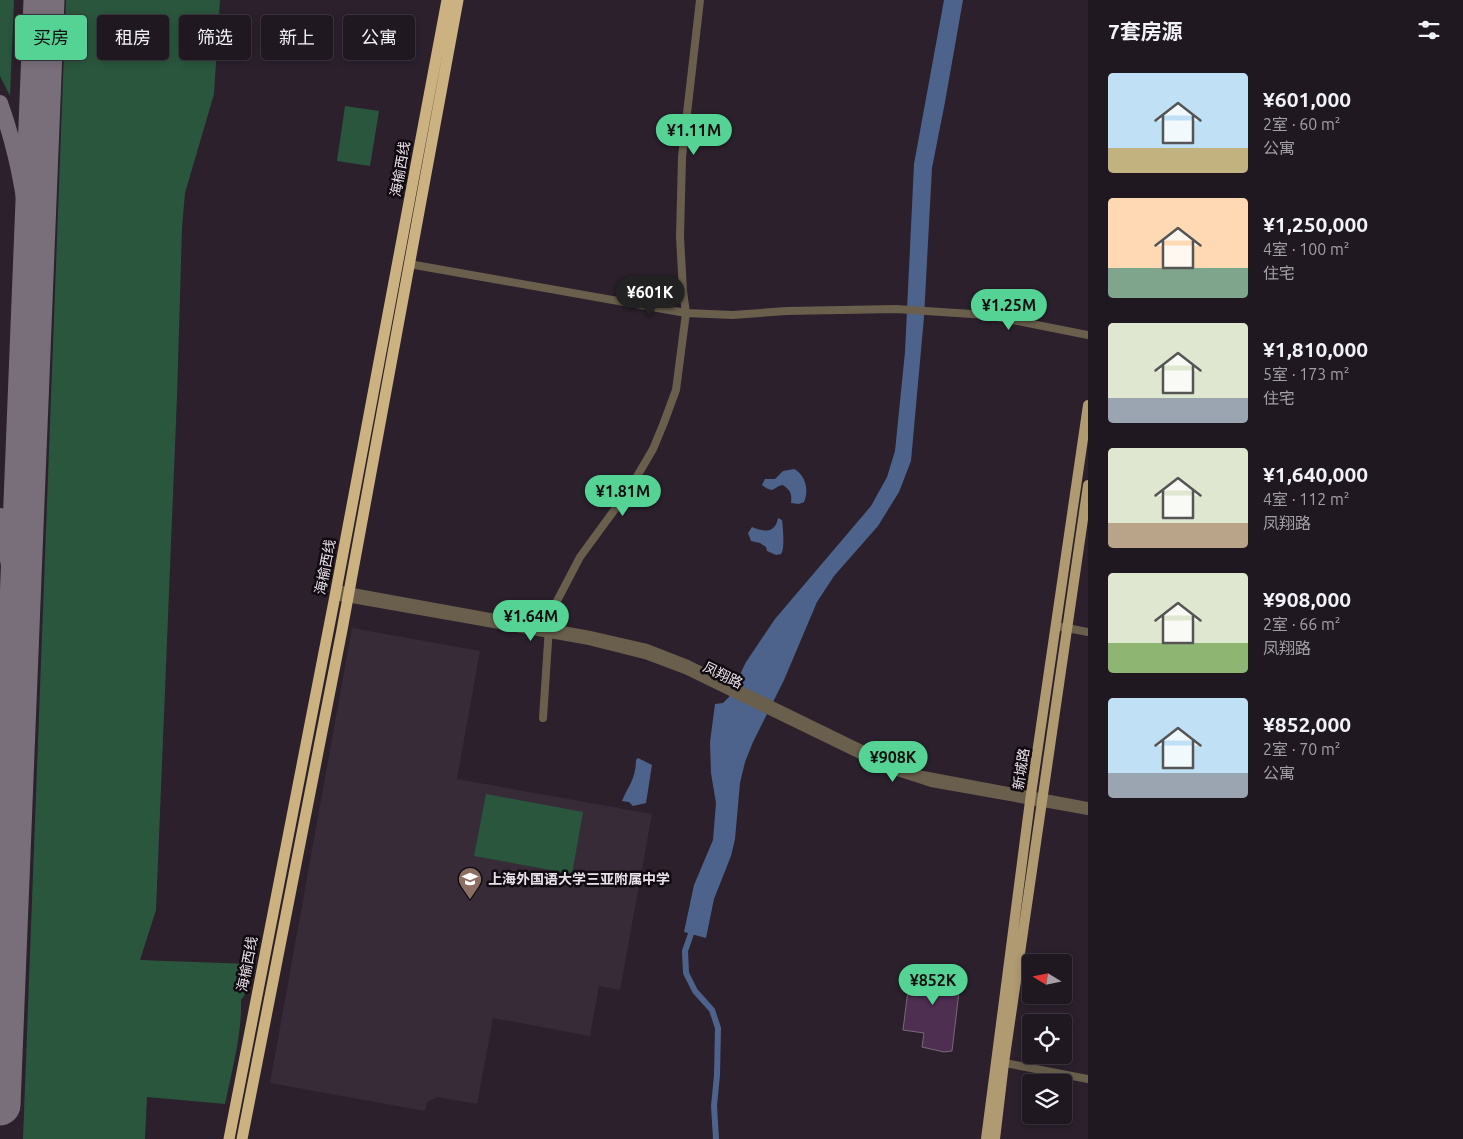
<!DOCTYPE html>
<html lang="zh">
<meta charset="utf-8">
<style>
body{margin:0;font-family:Ubuntu,"Noto Sans SC",sans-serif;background:#2d252e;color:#f1f3f6;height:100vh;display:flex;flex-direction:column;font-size:19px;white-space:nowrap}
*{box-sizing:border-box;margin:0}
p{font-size:16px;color:#a2a0a5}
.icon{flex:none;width:28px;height:28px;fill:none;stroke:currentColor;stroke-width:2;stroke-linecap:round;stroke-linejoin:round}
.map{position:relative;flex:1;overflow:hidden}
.side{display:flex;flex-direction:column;background:#201821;width:375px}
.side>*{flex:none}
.hud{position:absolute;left:15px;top:15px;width:475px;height:45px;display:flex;gap:10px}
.needle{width:32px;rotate:280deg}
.fabs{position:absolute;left:1022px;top:954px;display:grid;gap:10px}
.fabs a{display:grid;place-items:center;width:50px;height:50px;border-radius:5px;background:#201821;box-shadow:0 2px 8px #0003,0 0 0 1px #3d373f;font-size:25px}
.price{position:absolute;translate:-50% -42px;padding:0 11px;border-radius:18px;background:#54d395;color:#111;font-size:16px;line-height:32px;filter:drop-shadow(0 1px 2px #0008)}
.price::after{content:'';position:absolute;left:50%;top:30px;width:15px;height:11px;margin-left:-8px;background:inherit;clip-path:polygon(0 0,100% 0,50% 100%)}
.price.current{background:#222;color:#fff}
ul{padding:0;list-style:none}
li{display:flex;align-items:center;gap:15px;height:125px;padding:0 20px}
li span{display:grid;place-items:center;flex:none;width:140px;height:100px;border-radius:5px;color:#555}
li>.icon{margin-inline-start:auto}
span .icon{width:60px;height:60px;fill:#fffc;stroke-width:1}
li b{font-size:21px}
h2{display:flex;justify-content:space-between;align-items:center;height:60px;padding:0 20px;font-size:21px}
.chip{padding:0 18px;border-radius:5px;background:#201821;box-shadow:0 2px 8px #0003,0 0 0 1px #3d373f;font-size:18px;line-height:45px}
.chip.current{background:#54d395;color:#111}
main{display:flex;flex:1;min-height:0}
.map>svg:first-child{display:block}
</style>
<main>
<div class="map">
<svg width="1088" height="1139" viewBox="0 0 1088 1139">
<rect width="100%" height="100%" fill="#2b202c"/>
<path fill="#372b38" d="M 352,628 L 480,651 L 457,779 L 652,814 L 620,990 L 599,986 L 590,1036 L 493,1018 L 477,1104 L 437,1097 L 427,1102 L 425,1111 L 270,1083 Z"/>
<path fill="#2a563d" d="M 0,0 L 14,0 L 10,96 L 0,76 Z
M 66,0 L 220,0 L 214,94 L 185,193 L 182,228 L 177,397 L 156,910 L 140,960 L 251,964 L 244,996 L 241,1000 C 242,1035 232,1070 225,1104 L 147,1097 L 145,1139 L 23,1139 Z
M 345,106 L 379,111 L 370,166 L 337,161 Z
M 486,794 L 583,812 L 572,874 L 474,856 Z"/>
<path fill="#4d638c" d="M 944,0 L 963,0 L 945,102 L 932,168 L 924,317 L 911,461 L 899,492 L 878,526 L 834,576 L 817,602 L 784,680 L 753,742 L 745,762 L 740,783 L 735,839 L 731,856 L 714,899 L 706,938 L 684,932 L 694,885 L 713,840 L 716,803 L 711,773 L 710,742 L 715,704 L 723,703 L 729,697 L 746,662 L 775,619 L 871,506 L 887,477 L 895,451 L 905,352 L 914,164 Z
M 794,469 C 806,475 809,491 804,502 L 799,504 L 791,503 C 792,494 791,491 783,485 C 772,487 775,495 762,485 L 765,479 L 775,479 L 783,471 Z
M 778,518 L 782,520 C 783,527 785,549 781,554 L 776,555 L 767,551 L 766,547 L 760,543 L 751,541 L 748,533 L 752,527 C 764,532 775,534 778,518 Z
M 638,758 L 652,765 L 646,803 L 633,806 L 629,802 L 622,801 C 628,786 636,779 636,760 Z"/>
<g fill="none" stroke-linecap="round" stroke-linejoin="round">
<path stroke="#4d638c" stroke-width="6" d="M 693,928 L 685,951 L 686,973 L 695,991 L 712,1010 L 718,1028 L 717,1075 L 714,1106 L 716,1139"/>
<path stroke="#786f7a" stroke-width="16" d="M 0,103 C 22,164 31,228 32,294
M 0,516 L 14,593 L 18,656
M 0,879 L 8,863 L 10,850
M 0,920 L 5,933 L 6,945"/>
<path stroke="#786f7a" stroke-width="41" d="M 0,1105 L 44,0"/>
</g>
<path fill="#4e2e51" stroke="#786979" d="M 911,966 L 935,967 L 957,970 L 961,975 L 952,1051 L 944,1052 L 922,1047 L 924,1033 L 903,1030 Z"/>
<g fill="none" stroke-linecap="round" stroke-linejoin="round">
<path stroke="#6a5f4c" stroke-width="8" d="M 409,264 L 686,313 L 733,315 L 786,311 L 896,309 L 987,315 L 1088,335
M 336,589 L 590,635 L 647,648 L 688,664 L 903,769 L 923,775 L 1088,806
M 335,596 L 589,641 L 645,655 L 685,670 L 891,770 L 931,783 L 1088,811
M 1057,626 L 1088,632
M 543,718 L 549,627 L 557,601 L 580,557 L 629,490 L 653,449 L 663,425 L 676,390 L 686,313 L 683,291 L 680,237 L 682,157 L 700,0
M 1000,1062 L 1088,1079"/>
<path stroke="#b09a72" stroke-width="10" d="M 986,1139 L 1030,801 L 1088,405
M 995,1139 L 1004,1063 L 1088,485"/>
<path stroke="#ccb181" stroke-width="11" d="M 229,1139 L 335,596 L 447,0
M 242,1139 L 342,630 L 458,0"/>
</g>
<defs>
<g id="school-pin" transform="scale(1.25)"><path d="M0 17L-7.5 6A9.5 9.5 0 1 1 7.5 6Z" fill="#8d6e63" stroke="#110b11"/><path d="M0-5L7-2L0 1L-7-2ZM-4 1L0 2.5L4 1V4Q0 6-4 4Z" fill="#fff"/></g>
</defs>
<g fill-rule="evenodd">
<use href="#school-pin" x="470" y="879"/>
</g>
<g text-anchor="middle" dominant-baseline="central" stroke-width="5" stroke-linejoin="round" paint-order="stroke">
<g font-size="14" fill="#e9e1e9" stroke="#110b11">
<text transform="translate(400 169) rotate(-80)">海榆西线</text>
<text transform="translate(325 567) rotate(-79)">海榆西线</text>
<text transform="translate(723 675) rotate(26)">凤翔路</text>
<text transform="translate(1021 769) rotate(-81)">新城路</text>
<text transform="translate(247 964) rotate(-79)">海榆西线</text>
</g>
<g font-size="14" font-weight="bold" fill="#e9e1e9" stroke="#110b11" text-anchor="start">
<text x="488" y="879">上海外国语大学三亚附属中学</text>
</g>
</g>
</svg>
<div class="fabs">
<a><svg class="needle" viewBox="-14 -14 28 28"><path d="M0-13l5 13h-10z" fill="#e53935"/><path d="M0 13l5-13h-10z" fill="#a2a0a5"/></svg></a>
<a><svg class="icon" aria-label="locate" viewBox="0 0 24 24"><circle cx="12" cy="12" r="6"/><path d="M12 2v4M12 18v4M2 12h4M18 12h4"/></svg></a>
<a><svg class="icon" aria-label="layers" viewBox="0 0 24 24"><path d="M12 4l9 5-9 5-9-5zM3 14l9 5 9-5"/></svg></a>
</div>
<b class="price" style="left:694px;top:156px">¥1.11M</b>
<b class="price current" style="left:650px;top:318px">¥601K</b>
<b class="price" style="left:1009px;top:331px">¥1.25M</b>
<b class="price" style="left:623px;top:517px">¥1.81M</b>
<b class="price" style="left:531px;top:642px">¥1.64M</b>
<b class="price" style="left:893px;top:783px">¥908K</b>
<b class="price" style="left:933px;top:1006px">¥852K</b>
<div class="hud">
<a class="chip current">买房</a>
<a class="chip">租房</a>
<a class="chip">筛选</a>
<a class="chip">新上</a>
<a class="chip">公寓</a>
</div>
</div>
<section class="side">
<h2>7套房源<svg class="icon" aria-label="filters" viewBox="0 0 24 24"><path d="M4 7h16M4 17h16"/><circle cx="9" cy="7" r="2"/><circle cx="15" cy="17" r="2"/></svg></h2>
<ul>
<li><span style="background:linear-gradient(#bfe0f5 75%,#c2b280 0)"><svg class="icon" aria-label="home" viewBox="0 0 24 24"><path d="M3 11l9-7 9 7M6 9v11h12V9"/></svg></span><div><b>¥601,000</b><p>2室 · 60 m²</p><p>公寓</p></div></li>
<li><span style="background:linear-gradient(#ffd9b3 70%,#7fa58c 0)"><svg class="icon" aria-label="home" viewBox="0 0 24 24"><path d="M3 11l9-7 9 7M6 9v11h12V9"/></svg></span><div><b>¥1,250,000</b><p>4室 · 100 m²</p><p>住宅</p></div></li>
<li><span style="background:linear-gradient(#dfe7d0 75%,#9aa5b1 0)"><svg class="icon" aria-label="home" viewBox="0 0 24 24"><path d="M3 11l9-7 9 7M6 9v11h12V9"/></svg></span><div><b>¥1,810,000</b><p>5室 · 173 m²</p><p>住宅</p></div></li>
<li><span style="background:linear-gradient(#dfe7d0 75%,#b9a48a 0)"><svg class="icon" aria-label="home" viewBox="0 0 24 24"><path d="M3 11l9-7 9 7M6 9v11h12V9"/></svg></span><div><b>¥1,640,000</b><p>4室 · 112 m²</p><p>凤翔路</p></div></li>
<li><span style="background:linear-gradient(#dfe7d0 70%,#8fb573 0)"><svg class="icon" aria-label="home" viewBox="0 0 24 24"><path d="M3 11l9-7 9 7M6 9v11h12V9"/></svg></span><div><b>¥908,000</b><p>2室 · 66 m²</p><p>凤翔路</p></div></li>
<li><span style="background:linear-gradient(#bfe0f5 75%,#9aa5b1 0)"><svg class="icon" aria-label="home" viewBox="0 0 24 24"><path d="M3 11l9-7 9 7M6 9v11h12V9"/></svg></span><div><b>¥852,000</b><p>2室 · 70 m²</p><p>公寓</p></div></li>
</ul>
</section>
</main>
